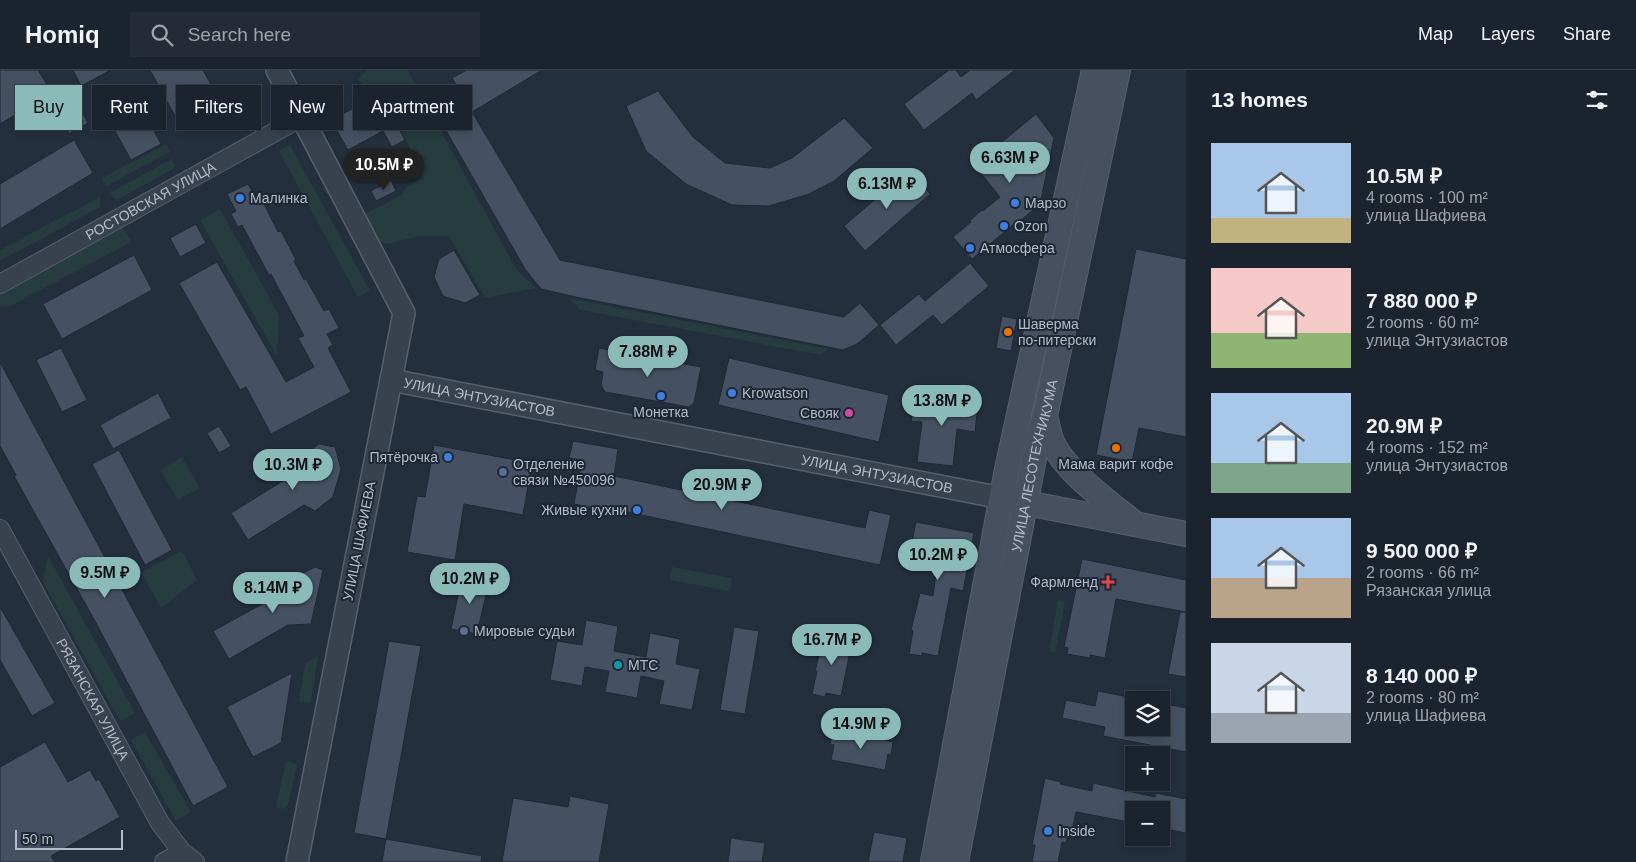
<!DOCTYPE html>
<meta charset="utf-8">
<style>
body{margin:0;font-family:Arial,sans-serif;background:#242b36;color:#f1f3f6;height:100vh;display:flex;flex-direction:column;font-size:19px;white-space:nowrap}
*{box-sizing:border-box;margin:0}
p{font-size:16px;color:#a0a4aa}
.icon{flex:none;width:28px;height:28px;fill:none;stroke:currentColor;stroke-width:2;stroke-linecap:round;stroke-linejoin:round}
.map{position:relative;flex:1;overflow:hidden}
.drawer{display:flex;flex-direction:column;background:#1b232e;width:450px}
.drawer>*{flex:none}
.guide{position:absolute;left:15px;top:15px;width:475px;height:45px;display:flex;gap:10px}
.buttons{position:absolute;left:1125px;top:621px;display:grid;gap:10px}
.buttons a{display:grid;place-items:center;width:45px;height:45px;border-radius:0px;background:#1b232e;box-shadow:0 2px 8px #0003,0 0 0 1px #39404a;font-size:25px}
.scale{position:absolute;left:15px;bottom:12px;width:108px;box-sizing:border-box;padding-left:5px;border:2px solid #b4bcc9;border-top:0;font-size:14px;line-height:18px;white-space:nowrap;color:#b4bcc9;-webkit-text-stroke:4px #1d2633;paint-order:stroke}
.price{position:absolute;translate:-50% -42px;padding:0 11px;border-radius:18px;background:#8bbbb9;color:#111;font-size:16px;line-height:32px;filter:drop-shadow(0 1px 2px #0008)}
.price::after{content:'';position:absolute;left:50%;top:30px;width:15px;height:11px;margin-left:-8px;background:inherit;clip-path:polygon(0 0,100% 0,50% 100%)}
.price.selected{background:#222;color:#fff}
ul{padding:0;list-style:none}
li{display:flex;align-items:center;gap:15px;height:125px;padding:0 25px}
li span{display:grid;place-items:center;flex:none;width:140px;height:100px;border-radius:0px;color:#555}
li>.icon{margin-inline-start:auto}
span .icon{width:60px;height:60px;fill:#fffc;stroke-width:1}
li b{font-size:21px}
h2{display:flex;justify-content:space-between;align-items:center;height:60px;padding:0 25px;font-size:21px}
.tag{padding:0 18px;border-radius:0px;background:#1b232e;box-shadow:0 2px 8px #0003,0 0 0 1px #39404a;font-size:18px;line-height:45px}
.tag.selected{background:#8bbbb9;color:#111}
header{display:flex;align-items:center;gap:30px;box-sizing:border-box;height:70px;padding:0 25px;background:#1b232e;border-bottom:1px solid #39404a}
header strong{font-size:24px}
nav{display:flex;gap:28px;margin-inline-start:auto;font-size:18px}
.search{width:350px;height:45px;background:#242b36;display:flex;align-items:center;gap:12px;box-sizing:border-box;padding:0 18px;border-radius:0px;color:#a0a4aa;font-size:19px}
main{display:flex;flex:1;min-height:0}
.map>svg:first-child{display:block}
</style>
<header>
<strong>Homiq</strong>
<div class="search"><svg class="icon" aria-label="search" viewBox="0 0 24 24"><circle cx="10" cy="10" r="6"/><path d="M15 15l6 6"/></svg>Search here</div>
<nav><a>Map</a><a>Layers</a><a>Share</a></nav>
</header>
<main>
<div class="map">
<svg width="1186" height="792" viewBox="0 0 1186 792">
<rect width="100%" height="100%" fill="#242f3e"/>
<path fill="#263c3f" d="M 367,0 L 408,0 L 516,199 L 536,218 L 485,228 L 449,166 L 420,166 L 386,174 L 378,171 L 363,145 L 402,125 L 408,115 L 424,108 L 384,24 L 374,28 L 358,9 Z
M 166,74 L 170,82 L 106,116 L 102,108 Z
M 290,75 L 370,221 L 358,227 L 279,81 Z
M 172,89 L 175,95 L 173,99 L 117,130 L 112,127 L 109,123 Z
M 100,127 L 100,137 L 0,191 L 0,180 Z
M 220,139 L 279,245 L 277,286 L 200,150 Z
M 121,155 L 132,172 L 8,237 L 0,236 L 0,220 Z
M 568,228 L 828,279 L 821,285 L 581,240 Z
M 182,387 L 200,418 L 178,430 L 160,400 Z
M 182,481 L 197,510 L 161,538 L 141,502 Z
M 48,486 L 135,643 L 120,651 L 43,512 Z
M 672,497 L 732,508 L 730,521 L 670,510 Z
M 1058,530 L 1065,532 L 1055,583 L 1049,581 Z
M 318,586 L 311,633 L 299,631 L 305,594 Z
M 145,662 L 191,742 L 176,751 L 131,670 Z
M 286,691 L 297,694 L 288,735 L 284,739 L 276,737 Z"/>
<path fill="#455162" stroke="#1f2835" d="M 0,0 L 38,0 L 52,23 L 0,54 Z
M 73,0 L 111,0 L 81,16 Z
M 150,0 L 203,0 L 223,36 L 182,59 Z
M 467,0 L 542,0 L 472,42 L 452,8 Z
M 949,0 L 956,0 L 961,7 L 970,0 L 1015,0 L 976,30 L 972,23 L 924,60 L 904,34 Z
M 658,21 L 693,67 L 725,93 L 770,98 L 792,88 L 844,48 L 873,78 L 834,111 L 809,124 L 769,136 L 732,135 L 686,114 L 646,81 L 626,36 Z
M 134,24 L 161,74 L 131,90 L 104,41 Z
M 73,25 L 88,53 L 69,64 L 54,36 Z
M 383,29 L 405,70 L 392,77 L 383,61 L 348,80 L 331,50 L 367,31 L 370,36 Z
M 472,42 L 560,190 L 844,247 L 860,233 L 879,255 L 857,274 L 843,280 L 576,227 L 541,219 L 525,199 L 444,57 Z
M 1036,44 L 1054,68 L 1040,134 L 1020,151 L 1019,150 L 972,189 L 953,167 L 971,152 L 970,151 L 976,145 L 982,140 L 983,141 L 1000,127 L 974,95 Z
M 74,70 L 93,103 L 0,159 L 0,114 Z
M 909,100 L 930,124 L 865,181 L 844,156 Z
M 391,110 L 396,121 L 376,131 L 371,121 Z
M 248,114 L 257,130 L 261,128 L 278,162 L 281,161 L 296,190 L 294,191 L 304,210 L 306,209 L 324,241 L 329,239 L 339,258 L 327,264 L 333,275 L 328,278 L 351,322 L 271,364 L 246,317 L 240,320 L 179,213 L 217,192 L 286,312 L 314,297 L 298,268 L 304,266 L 271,204 L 269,205 L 242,155 L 238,157 L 231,144 L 236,141 L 227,124 Z
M 196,154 L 206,173 L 180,187 L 170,168 Z
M 1136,179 L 1186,189 L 1186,367 L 1139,358 L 1132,392 L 1096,385 Z
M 454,180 L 480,225 L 465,233 L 443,226 L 434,207 L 439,189 Z
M 134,185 L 152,220 L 62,269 L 43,234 Z
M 970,193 L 989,216 L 942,255 L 933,245 L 896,275 L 880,255 L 919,224 L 925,231 Z
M 1002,246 L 1017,249 L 1011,281 L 996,278 Z
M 61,278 L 87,330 L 62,342 L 36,290 Z
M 599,278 L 701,297 L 694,333 L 689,337 L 605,322 L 601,315 L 603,302 L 595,300 Z
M 729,288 L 889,325 L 879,372 L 718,335 Z
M 0,292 L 228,717 L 193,736 L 96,553 L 14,406 L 16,405 L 0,376 Z
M 158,323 L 171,348 L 113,379 L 100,355 Z
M 914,326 L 978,334 L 975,362 L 957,359 L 953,396 L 917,392 L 922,352 L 911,351 Z
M 219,356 L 231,376 L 219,383 L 207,363 Z
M 573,371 L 618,379 L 614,406 L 865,458 L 869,440 L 891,445 L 880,495 L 608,438 L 608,441 L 574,434 L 582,390 L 569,388 Z
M 319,374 L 335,377 L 341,399 L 333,427 L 315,441 L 304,435 L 248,470 L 231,443 L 294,404 L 288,396 Z
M 434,375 L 532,393 L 523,445 L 464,434 L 455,490 L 407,482 L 417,426 L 425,427 Z
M 119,380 L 172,480 L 145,495 L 92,394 Z
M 916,452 L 974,463 L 963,521 L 951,518 L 938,586 L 922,583 L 922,586 L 909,584 L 913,561 L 911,560 L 920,523 L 933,526 L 936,503 L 927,495 L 908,491 Z
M 1082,489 L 1186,510 L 1186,542 L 1116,529 L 1105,588 L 1090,585 L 1090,588 L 1067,584 L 1068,578 L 1064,577 Z
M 315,497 L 323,500 L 311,554 L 288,555 L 229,589 L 213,561 L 273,528 L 283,521 L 281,514 Z
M 462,506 L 489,511 L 477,564 L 451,559 Z
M 0,537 L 55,633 L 32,646 L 0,590 Z
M 1180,542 L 1186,542 L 1186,607 L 1168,604 Z
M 586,550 L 618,556 L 614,581 L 646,587 L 650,563 L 680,569 L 676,594 L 700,599 L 692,640 L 659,634 L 664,611 L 641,606 L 637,628 L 605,622 L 609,601 L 585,597 L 582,616 L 550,610 L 557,571 L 582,575 Z
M 734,557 L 759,561 L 745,644 L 720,640 Z
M 824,564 L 837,566 L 837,569 L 852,572 L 841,626 L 826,623 L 825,627 L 812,624 L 817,601 L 815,601 Z
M 389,571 L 421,576 L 386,769 L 354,763 Z
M 292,603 L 281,673 L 253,687 L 227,637 Z
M 1098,621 L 1134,628 L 1134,658 L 1161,658 L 1161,633 L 1186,638 L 1186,682 L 1103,666 L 1105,657 L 1062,648 L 1066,630 L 1095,636 Z
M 833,661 L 855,665 L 856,663 L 893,672 L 891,685 L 888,684 L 885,700 L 831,690 L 834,675 L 830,674 Z
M 45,672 L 68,712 L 90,700 L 96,711 L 99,709 L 120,747 L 51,786 L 55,792 L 0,792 L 0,697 Z
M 1045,708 L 1061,712 L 1060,714 L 1092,721 L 1093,713 L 1155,727 L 1156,723 L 1186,729 L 1186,763 L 1161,758 L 1161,740 L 1134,740 L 1134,753 L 1076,742 L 1072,761 L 1069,760 L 1066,773 L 1062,772 L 1058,792 L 1032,792 L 1035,775 L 1032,775 Z
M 570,726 L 609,734 L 599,792 L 502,792 L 513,728 L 568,737 Z
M 874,762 L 907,768 L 903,792 L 868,792 Z
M 731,768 L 765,773 L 762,792 L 728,792 Z
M 386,769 L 482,786 L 481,792 L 382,792 Z"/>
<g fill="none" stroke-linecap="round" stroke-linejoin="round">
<g stroke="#565f6c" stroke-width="20">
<g id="minor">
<path id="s1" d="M 0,214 L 302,47"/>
<path id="s2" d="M 0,459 L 160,753 L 182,782 L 195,792"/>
<path d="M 164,792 L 182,782"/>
</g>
</g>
<g stroke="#565f6c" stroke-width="24">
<g id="tertiary">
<path d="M 277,0 L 404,243 L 297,792"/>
<path id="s3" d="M 391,310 L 1002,428"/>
</g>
</g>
<g stroke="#565f6c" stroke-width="26">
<g id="secondary">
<path d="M 1045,346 C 1047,354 1049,362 1051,369 C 1062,399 1108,432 1133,452"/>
<path d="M 1011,430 L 1186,464"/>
<path d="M 933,792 L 1007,399 L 1094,0"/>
<path id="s4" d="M 956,792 L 1038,368 L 1045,346 L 1118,0"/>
</g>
</g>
<use href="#minor" stroke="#38414e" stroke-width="18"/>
<use href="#tertiary" stroke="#38414e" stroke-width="21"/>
<use href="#secondary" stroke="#465061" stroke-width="24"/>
</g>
<g fill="#3f7fe0" stroke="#1d2633" stroke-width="2">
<circle cx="240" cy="128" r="5"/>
<circle cx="1015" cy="133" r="5"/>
<circle cx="1004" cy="156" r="5"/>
<circle cx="970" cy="178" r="5"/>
<circle cx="732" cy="323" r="5"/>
<circle cx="661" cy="326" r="5"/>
<circle cx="448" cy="387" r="5"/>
<circle cx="637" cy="440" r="5"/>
<circle cx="1048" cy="761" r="5"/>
</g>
<g fill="#e8710a" stroke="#1d2633" stroke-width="2">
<circle cx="1008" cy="262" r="5"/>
<circle cx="1116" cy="378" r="5"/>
</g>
<circle fill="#d1479c" stroke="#1d2633" stroke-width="2" cx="849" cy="343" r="5"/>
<g fill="#5c6f8a" stroke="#1d2633" stroke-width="2">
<circle cx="503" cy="402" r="5"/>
<circle cx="464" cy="561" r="5"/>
</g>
<path fill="#e0444e" stroke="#1d2633" stroke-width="2" d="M1105.5 504.5h5v5h5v5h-5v5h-5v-5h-5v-5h5z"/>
<circle fill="#0f9aa8" stroke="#1d2633" stroke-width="2" cx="618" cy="595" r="5"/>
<g text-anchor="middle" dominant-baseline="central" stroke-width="4" stroke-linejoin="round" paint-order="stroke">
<g font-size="14" fill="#b4bcc9" stroke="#1d2633" text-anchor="start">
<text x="250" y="128">Малинка</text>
<text x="1025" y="133">Марзо</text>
<text x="1014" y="156">Ozon</text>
<text x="980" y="178">Атмосфера</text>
<text x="1018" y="254">Шаверма<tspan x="1018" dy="16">по-питерски</tspan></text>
<text x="742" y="323">Krowatson</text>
<text x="661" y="342" text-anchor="middle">Монетка</text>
<text x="839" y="343" text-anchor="end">Свояк</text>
<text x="438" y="387" text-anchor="end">Пятёрочка</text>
<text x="513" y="394">Отделение<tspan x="513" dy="16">связи №450096</tspan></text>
<text x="1116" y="394" text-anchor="middle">Мама варит кофе</text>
<text x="627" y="440" text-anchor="end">Живые кухни</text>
<text x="1098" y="512" text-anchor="end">Фармленд</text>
<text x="474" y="561">Мировые судьи</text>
<text x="628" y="595">МТС</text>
<text x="1058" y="761">Inside</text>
</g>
<g font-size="14" fill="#b4bcc9" stroke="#1d2633">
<text stroke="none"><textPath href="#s1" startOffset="172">РОСТОВСКАЯ УЛИЦА</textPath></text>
<text stroke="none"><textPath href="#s3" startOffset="90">УЛИЦА ЭНТУЗИАСТОВ</textPath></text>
<text stroke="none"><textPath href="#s4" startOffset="404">УЛИЦА ЛЕСОТЕХНИКУМА</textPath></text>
<text stroke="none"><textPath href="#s3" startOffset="495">УЛИЦА ЭНТУЗИАСТОВ</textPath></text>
<text transform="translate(359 471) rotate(-79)">УЛИЦА ШАФИЕВА</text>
<text stroke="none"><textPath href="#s2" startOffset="194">РЯЗАНСКАЯ УЛИЦА</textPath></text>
</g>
</g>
</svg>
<div class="buttons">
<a><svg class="icon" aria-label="layers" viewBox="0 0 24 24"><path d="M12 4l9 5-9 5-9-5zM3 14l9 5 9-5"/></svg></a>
<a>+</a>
<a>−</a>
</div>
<div class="scale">50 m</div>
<b class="price" style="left:1010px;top:114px">6.63M ₽</b>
<b class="price selected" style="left:384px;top:121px">10.5M ₽</b>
<b class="price" style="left:887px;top:140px">6.13M ₽</b>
<b class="price" style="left:648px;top:308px">7.88M ₽</b>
<b class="price" style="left:942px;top:357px">13.8M ₽</b>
<b class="price" style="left:293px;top:421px">10.3M ₽</b>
<b class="price" style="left:722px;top:441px">20.9M ₽</b>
<b class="price" style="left:938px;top:511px">10.2M ₽</b>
<b class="price" style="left:105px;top:529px">9.5M ₽</b>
<b class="price" style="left:470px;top:535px">10.2M ₽</b>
<b class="price" style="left:273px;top:544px">8.14M ₽</b>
<b class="price" style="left:832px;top:596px">16.7M ₽</b>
<b class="price" style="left:861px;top:680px">14.9M ₽</b>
<div class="guide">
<a class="tag selected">Buy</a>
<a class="tag">Rent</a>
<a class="tag">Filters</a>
<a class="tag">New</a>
<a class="tag">Apartment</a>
</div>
</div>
<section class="drawer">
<h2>13 homes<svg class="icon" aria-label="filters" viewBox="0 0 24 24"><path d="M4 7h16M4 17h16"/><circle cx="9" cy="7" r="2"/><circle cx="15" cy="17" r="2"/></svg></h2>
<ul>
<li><span style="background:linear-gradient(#a9c7e8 75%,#c2b280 0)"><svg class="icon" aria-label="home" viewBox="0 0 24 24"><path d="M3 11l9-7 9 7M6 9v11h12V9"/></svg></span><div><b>10.5M ₽</b><p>4 rooms · 100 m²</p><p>улица Шафиева</p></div></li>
<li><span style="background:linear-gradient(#f6c9c9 65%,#8fb573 0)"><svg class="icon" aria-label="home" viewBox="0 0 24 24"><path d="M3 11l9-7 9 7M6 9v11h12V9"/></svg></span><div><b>7 880 000 ₽</b><p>2 rooms · 60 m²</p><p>улица Энтузиастов</p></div></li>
<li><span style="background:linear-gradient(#a9c7e8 70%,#7fa58c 0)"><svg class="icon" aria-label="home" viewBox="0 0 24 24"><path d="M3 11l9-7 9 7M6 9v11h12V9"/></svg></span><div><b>20.9M ₽</b><p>4 rooms · 152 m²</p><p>улица Энтузиастов</p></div></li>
<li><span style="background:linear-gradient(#a9c7e8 60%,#b9a48a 0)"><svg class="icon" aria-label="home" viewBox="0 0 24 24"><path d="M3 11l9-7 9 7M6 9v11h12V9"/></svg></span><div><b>9 500 000 ₽</b><p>2 rooms · 66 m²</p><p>Рязанская улица</p></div></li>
<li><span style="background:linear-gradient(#c9d6e8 70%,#9aa5b1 0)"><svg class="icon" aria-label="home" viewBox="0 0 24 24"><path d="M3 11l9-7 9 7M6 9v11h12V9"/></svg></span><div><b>8 140 000 ₽</b><p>2 rooms · 80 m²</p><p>улица Шафиева</p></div></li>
</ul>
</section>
</main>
